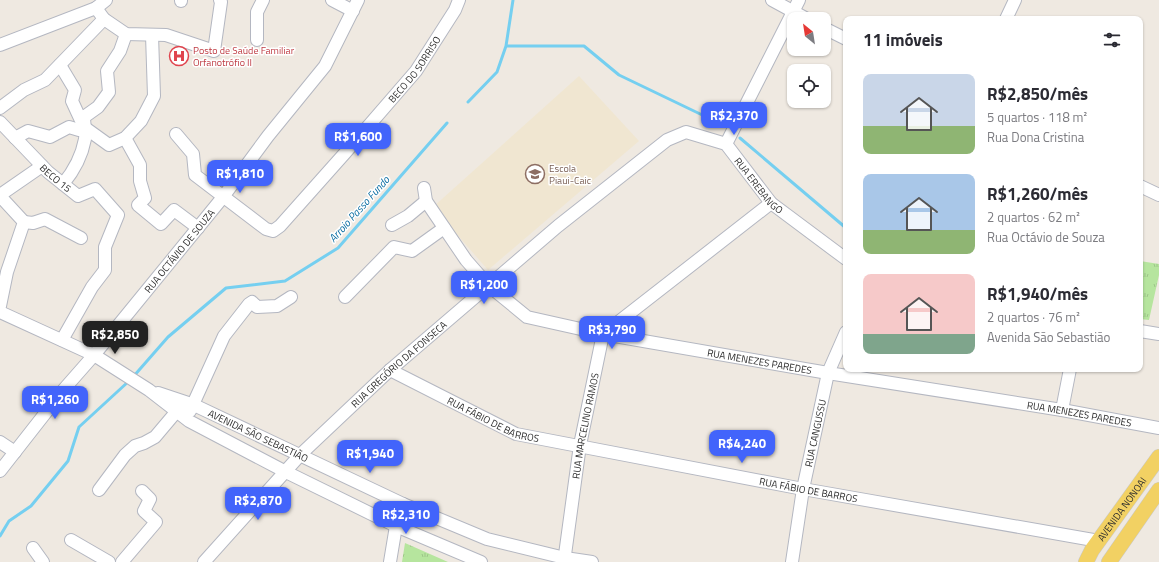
<!DOCTYPE html>
<html lang="pt">
<meta charset="utf-8">
<style>
body{margin:0;font-family:"Titillium Web",sans-serif;background:#f7f7f7;color:#2b2b33;height:100vh;display:flex;flex-direction:column;font-size:15px;white-space:nowrap}
*{box-sizing:border-box;margin:0}
p{font-size:13px;color:#7c7c81}
.icon{flex:none;width:22px;height:22px;fill:none;stroke:currentColor;stroke-width:2;stroke-linecap:round;stroke-linejoin:round}
.map{position:relative;flex:1;overflow:hidden}
.sheet{position:absolute;left:843px;top:16px;width:300px;height:356px;display:flex;flex-direction:column;background:#fff;border-radius:8px;box-shadow:0 1px 3px #0004}
.sheet>*{flex:none}
.needle{width:26px;rotate:330deg}
.tools{position:absolute;left:787px;top:12px;display:grid;gap:8px}
.tools a{display:grid;place-items:center;width:44px;height:44px;border-radius:8px;background:#fff;box-shadow:0 1px 3px #0004;font-size:20px}
.price{position:absolute;translate:-50% -34px;padding:0 9px;border-radius:8px;background:#4264fb;color:#fff;font-size:13px;line-height:26px;filter:drop-shadow(0 1px 2px #0008)}
.price::after{content:'';position:absolute;left:50%;top:24px;width:12px;height:9px;margin-left:-6px;background:inherit;clip-path:polygon(0 0,100% 0,50% 100%)}
.price.selected{background:#222;color:#fff}
ul{padding:0;list-style:none}
li{display:flex;align-items:center;gap:12px;height:100px;padding:0 20px}
li span{display:grid;place-items:center;flex:none;width:112px;height:80px;border-radius:8px;color:#555}
li>.icon{margin-inline-start:auto}
span .icon{width:48px;height:48px;fill:#fffc;stroke-width:1}
li b{font-size:17px}
h2{display:flex;justify-content:space-between;align-items:center;height:48px;padding:0 20px;font-size:17px}
.map>svg:first-child{display:block}
</style>
<div class="map">
<svg width="1159" height="562" viewBox="0 0 1159 562">
<defs>
<pattern id="park-tufts" width="24" height="20" patternUnits="userSpaceOnUse"><rect width="24" height="20" fill="#b6e59e"/><path d="M3 7l-1-3M5 7V3M7 7l1-3M15 17l-1-3M17 17v-4M19 17l1-3" fill="none" stroke="#9dc588"/></pattern>
</defs>
<rect width="100%" height="100%" fill="#efe9e1"/>
<path fill="#f0e6d1" d="M 579,76 L 639,141 L 488,270 L 433,207 Z"/>
<path fill="url(#park-tufts)" d="M 1140,261 L 1159,264 L 1159,275 L 1149,320 L 1140,319 Z
M 405,543 L 448,562 L 402,562 Z"/>
<g fill="none" stroke-linecap="round" stroke-linejoin="round">
<path stroke="#75cff0" stroke-width="3" d="M 506,46 L 584,46 L 619,75 L 721,124
M 468,102 L 497,72 L 506,46 L 513,0
M 740,138 L 846,228
M 133,377 L 168,337 L 226,288 L 285,281 L 338,248 L 447,123
M 0,536 L 9,521 L 31,506 L 68,461 L 79,427 L 129,381"/>
<g stroke="#b4b7c1" stroke-width="14">
<g id="minor">
<path d="M 332,0 L 353,11"/>
<path d="M 772,0 L 807,19"/>
<path d="M 181,1 L 181,0"/>
<path d="M 96,8 L 104,19 L 126,34 L 166,35 L 214,51 L 221,2 L 220,0"/>
<path d="M 1006,19 L 1015,0"/>
<path d="M 824,28 L 846,39"/>
<path d="M 257,40 L 257,12 L 263,0"/>
<path d="M 0,45 L 96,8 L 106,0"/>
<path d="M 60,65 L 75,90 L 72,101 L 84,127 L 109,145 L 125,138 L 141,121 L 154,96 L 152,35"/>
<path d="M 0,108 L 24,90 L 45,80 L 104,19"/>
<path id="s1" d="M 0,122 L 48,172 L 78,196 L 95,189 L 118,215 L 105,247 L 105,270 L 92,287 L 62,340"/>
<path id="s2" d="M 176,134 L 193,154 L 195,175 L 266,229 L 273,231 L 280,226 L 345,153 L 416,71 L 455,10 L 459,0"/>
<path d="M 15,138 L 28,131 L 50,137 L 69,127 L 79,130 L 84,127"/>
<path d="M 125,138 L 140,165 L 140,181 L 145,198 L 138,205 L 161,224 L 174,210 L 198,228"/>
<path d="M 726,144 L 799,0"/>
<path d="M 63,184 C 73,172 82,155 85,139 C 86,132 84,124 84,117 L 98,107 L 109,92 L 107,71 L 120,51 L 126,34"/>
<path d="M 1140,186 L 1159,195"/>
<path id="s3" d="M 424,188 L 426,201 L 466,260 L 488,285 L 527,317 L 603,334 L 828,373 L 1062,410 L 1159,428"/>
<path d="M 0,195 L 42,166"/>
<path d="M 0,196 L 24,222 L 7,272 L 0,306"/>
<path d="M 24,222 L 33,223 L 45,219 L 81,238"/>
<path d="M 392,225 L 408,216 L 426,201"/>
<path d="M 345,297 L 394,247 L 412,251 L 444,228"/>
<path d="M 0,312 L 94,355 L 149,390 L 189,421 L 286,472 L 396,526 L 481,562"/>
<path d="M 1140,331 L 1159,334"/>
<path id="s4" d="M 390,370 L 516,434 L 803,489 L 1099,541"/>
<path id="s5" d="M 158,393 L 194,405 L 403,504 L 487,539 L 565,558 L 592,562"/>
<path d="M 1062,410 L 1070,369"/>
<path d="M 190,411 L 224,336 L 249,304 L 252,302 L 257,307 L 277,306 L 291,297"/>
<path d="M 0,442 L 15,452"/>
<path id="s6" d="M 0,471 L 65,388 L 94,355 L 223,197 L 268,136 L 325,66 L 358,0"/>
<path d="M 99,490 L 125,455 L 135,446 L 144,443 L 155,437 L 182,405"/>
<path d="M 71,540 L 109,562"/>
<path d="M 33,548 L 43,562"/>
<path d="M 122,562 L 156,522 L 144,511 L 150,499 L 142,491"/>
<path id="s7" d="M 204,562 L 301,454 L 390,370 L 558,226 L 667,140 L 686,132 L 726,144 L 771,203 L 846,259"/>
<path d="M 390,562 L 396,526 L 403,504"/>
<path id="s8" d="M 564,562 L 580,445 L 603,334 L 771,203"/>
<path id="s9" d="M 792,562 L 803,489 L 828,373 L 846,332"/>
</g>
</g>
<g stroke="#c9c9c9" stroke-width="16">
<g id="major">
<path id="s10" d="M 1086,562 L 1092,550 L 1159,457"/>
<path d="M 1109,562 L 1159,490"/>
</g>
</g>
<use href="#minor" stroke="#fff" stroke-width="12"/>
<use href="#major" stroke="#f2d163" stroke-width="15"/>
</g>
<defs>
<g id="hospital-ring" transform="scale(1)"><circle r="9.5" fill="#fff" stroke="#e0444e" stroke-width="1.5"/><path d="M-5-5h3v3.5h4V-5h3V5h-3V1.5h-4V5h-3Z" fill="#e0444e"/></g>
<g id="school-ring" transform="scale(1)"><circle r="9.5" fill="#fff" stroke="#8d6e63" stroke-width="1.5"/><path d="M0-5L7-2L0 1L-7-2ZM-4 1L0 2.5L4 1V4Q0 6-4 4Z" fill="#8d6e63"/></g>
</defs>
<g fill-rule="evenodd">
<use href="#hospital-ring" x="179" y="56"/>
<use href="#school-ring" x="535" y="174"/>
</g>
<g text-anchor="middle" dominant-baseline="central" stroke-width="3" stroke-linejoin="round" paint-order="stroke">
<g font-size="10" fill="#be3a42" stroke="#fff" text-anchor="start">
<text x="193" y="50">Posto de Saúde Familiar<tspan x="193" dy="12">Orfanotrófio II</tspan></text>
</g>
<g font-size="10" fill="#2e2e2e" stroke="#fff">
<text stroke="none"><textPath href="#s2" startOffset="359">BECO DO SORRISO</textPath></text>
<text stroke="none"><textPath href="#s1" startOffset="79">BECO 15</textPath></text>
<text stroke="none"><textPath href="#s7" startOffset="743">RUA EREBANGO</textPath></text>
<text stroke="none"><textPath href="#s6" startOffset="284">RUA OCTÁVIO DE SOUZA</textPath></text>
<text stroke="none"><textPath href="#s3" startOffset="405">RUA MENEZES PAREDES</textPath></text>
<text stroke="none"><textPath href="#s7" startOffset="278">RUA GREGÓRIO DA FONSECA</textPath></text>
<text stroke="none"><textPath href="#s3" startOffset="729">RUA MENEZES PAREDES</textPath></text>
<text stroke="none"><textPath href="#s4" startOffset="115">RUA FÁBIO DE BARROS</textPath></text>
<text stroke="none"><textPath href="#s8" startOffset="138">RUA MARCELINO RAMOS</textPath></text>
<text stroke="none"><textPath href="#s9" startOffset="131">RUA CANGUSSU</textPath></text>
<text stroke="none"><textPath href="#s5" startOffset="109">AVENIDA SÃO SEBASTIÃO</textPath></text>
<text stroke="none"><textPath href="#s4" startOffset="439">RUA FÁBIO DE BARROS</textPath></text>
<text stroke="none"><textPath href="#s10" startOffset="64">AVENIDA NONOAI</textPath></text>
</g>
<g font-size="10" fill="#785e54" stroke="#fff" text-anchor="start">
<text x="549" y="168">Escola<tspan x="549" dy="12">Piaui-Caic</tspan></text>
</g>
<g font-size="11" font-style="italic" fill="#0d6fa3" stroke="#fff">
<text transform="translate(359 209) rotate(-48)">Arroio Passo Fundo</text>
</g>
</g>
</svg>
<div class="tools">
<a><svg class="needle" viewBox="-14 -14 28 28"><path d="M0-13l5 13h-10z" fill="#e53935"/><path d="M0 13l5-13h-10z" fill="#7c7c81"/></svg></a>
<a><svg class="icon" aria-label="locate" viewBox="0 0 24 24"><circle cx="12" cy="12" r="6"/><path d="M12 2v4M12 18v4M2 12h4M18 12h4"/></svg></a>
</div>
<b class="price" style="left:734px;top:136px">R$2,370</b>
<b class="price" style="left:358px;top:157px">R$1,600</b>
<b class="price" style="left:240px;top:194px">R$1,810</b>
<b class="price" style="left:484px;top:305px">R$1,200</b>
<b class="price" style="left:612px;top:350px">R$3,790</b>
<b class="price selected" style="left:115px;top:355px">R$2,850</b>
<b class="price" style="left:55px;top:420px">R$1,260</b>
<b class="price" style="left:742px;top:464px">R$4,240</b>
<b class="price" style="left:370px;top:474px">R$1,940</b>
<b class="price" style="left:258px;top:521px">R$2,870</b>
<b class="price" style="left:406px;top:535px">R$2,310</b>
<section class="sheet">
<h2>11 imóveis<svg class="icon" aria-label="filters" viewBox="0 0 24 24"><path d="M4 7h16M4 17h16"/><circle cx="9" cy="7" r="2"/><circle cx="15" cy="17" r="2"/></svg></h2>
<ul>
<li><span style="background:linear-gradient(#c9d6e8 65%,#8fb573 0)"><svg class="icon" aria-label="home" viewBox="0 0 24 24"><path d="M3 11l9-7 9 7M6 9v11h12V9"/></svg></span><div><b>R$2,850/mês</b><p>5 quartos · 118 m²</p><p>Rua Dona Cristina</p></div></li>
<li><span style="background:linear-gradient(#a9c7e8 70%,#8fb573 0)"><svg class="icon" aria-label="home" viewBox="0 0 24 24"><path d="M3 11l9-7 9 7M6 9v11h12V9"/></svg></span><div><b>R$1,260/mês</b><p>2 quartos · 62 m²</p><p>Rua Octávio de Souza</p></div></li>
<li><span style="background:linear-gradient(#f6c9c9 75%,#7fa58c 0)"><svg class="icon" aria-label="home" viewBox="0 0 24 24"><path d="M3 11l9-7 9 7M6 9v11h12V9"/></svg></span><div><b>R$1,940/mês</b><p>2 quartos · 76 m²</p><p>Avenida São Sebastião</p></div></li>
</ul>
</section>
</div>
